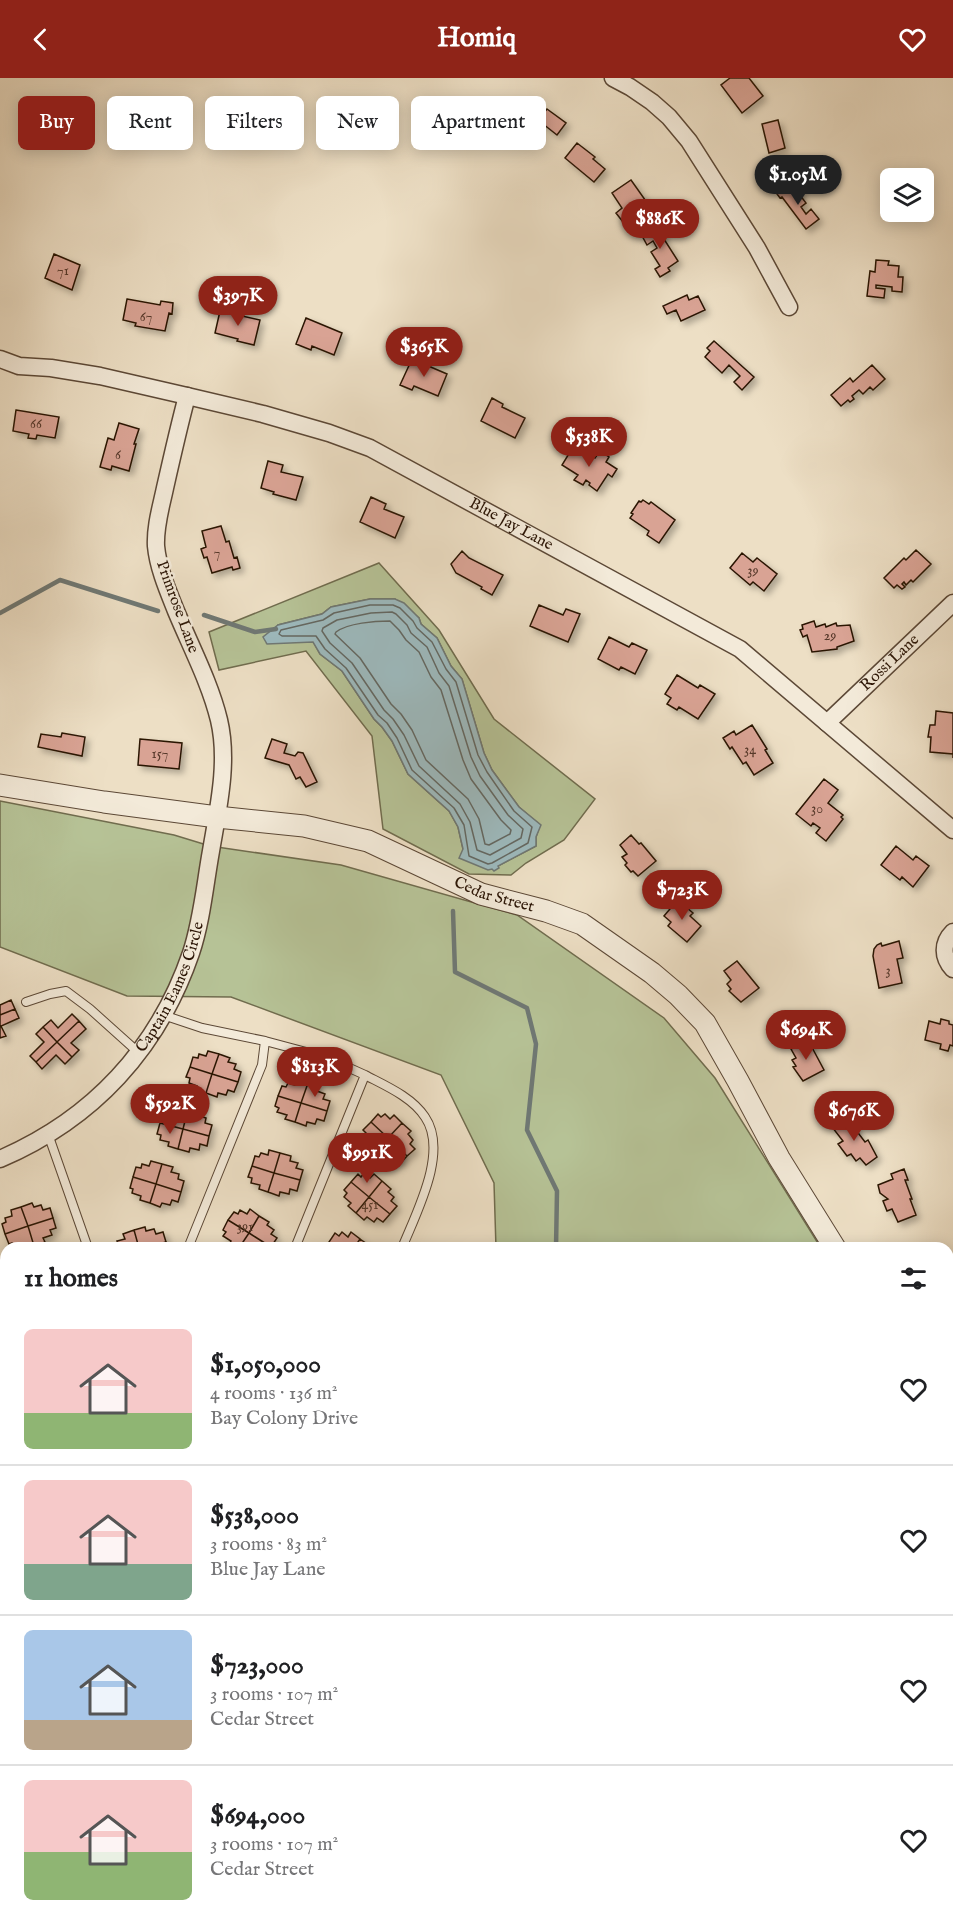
<!DOCTYPE html>
<meta charset="utf-8">
<style>
body{margin:0;font-family:"IM FELL English",serif;background:#f6f6f6;color:#202124;height:100vh;display:flex;flex-direction:column;font-size:22px;white-space:nowrap}
*{box-sizing:border-box;margin:0}
p{font-size:20px;color:#757577}
.icon{flex:none;width:33px;height:33px;fill:none;stroke:currentColor;stroke-width:2;stroke-linecap:round;stroke-linejoin:round}
.map{position:relative;flex:1;overflow:hidden}
.drawer{position:absolute;left:0px;top:1164px;width:954px;height:684px;display:flex;flex-direction:column;background:#fff;border-radius:18px 18px 0 0;box-shadow:0 3px 15px #0003}
.drawer>*{flex:none}
.guide{position:absolute;left:18px;top:18px;width:600px;height:54px;display:flex;gap:12px}
.controls{position:absolute;left:880px;top:90px;display:grid;gap:12px}
.controls a{display:grid;place-items:center;width:54px;height:54px;border-radius:9px;background:#fff;box-shadow:0 3px 15px #0003;font-size:30px}
.price{position:absolute;translate:-50% -51px;padding:0 14px;border-radius:21px;background:#8f2418;color:#fff;font-size:20px;line-height:39px;filter:drop-shadow(0 2px 3px #0008)}
.price::after{content:'';position:absolute;left:50%;top:36px;width:18px;height:14px;margin-left:-9px;background:inherit;clip-path:polygon(0 0,100% 0,50% 100%)}
.price.selected{background:#222;color:#fff}
ul{padding:0;list-style:none}
li{display:flex;align-items:center;gap:18px;height:150px;padding:0 24px}
li+li{border-top:2px solid #e0e0e0}
li span{display:grid;place-items:center;flex:none;width:168px;height:120px;border-radius:9px;color:#555}
li>.icon{margin-inline-start:auto}
span .icon{width:72px;height:72px;fill:#fffc;stroke-width:1}
li b{font-size:26px}
h2{display:flex;justify-content:space-between;align-items:center;height:72px;padding:0 24px;font-size:26px}
.tag{padding:0 21px;border-radius:9px;background:#fff;box-shadow:0 3px 15px #0003;font-size:21px;line-height:54px}
.tag.selected{background:#8f2418;color:#fff}
header{display:flex;justify-content:space-between;align-items:center;height:78px;padding:0 24px;background:#8f2418;color:#fff;font-size:27px;font-weight:800}
.map>svg:first-child{display:block}
</style>
<header><svg class="icon" aria-label="back" viewBox="0 0 24 24"><path d="M15 5l-7 7 7 7"/></svg>Homiq<svg class="icon" aria-label="heart" viewBox="0 0 24 24"><path d="M12 20l-8-8c-3-5 5-10 8-4 3-6 11-1 8 4z"/></svg></header>
<div class="map">
<svg width="953" height="1848" viewBox="0 0 953 1848">
<defs>
<filter id="shadow"><feDropShadow dx="4" dy="4" stdDeviation="3" flood-color="#0004"/></filter>
</defs>
<rect width="100%" height="100%" fill="#eddfc5"/>
<filter id="stains"><feTurbulence type="fractalNoise" baseFrequency=".00333" numOctaves="4"/><feColorMatrix values="0 0 0 0 .2 0 0 0 0 .09 0 0 0 0 .02 0 0 0 .5 -.17"/></filter>
<radialGradient id="worn" r=".72"><stop offset=".6" stop-color="#630" stop-opacity="0"/><stop offset="1" stop-color="#630" stop-opacity=".3"/></radialGradient>
<path fill="#b6c296" stroke="#706c4e" stroke-width="1.5" fill-rule="evenodd" d="M 379,485 L 439,552 L 494,641 L 595,721 L 564,762 L 526,785 L 511,797 L 469,796 L 383,751 L 372,658 L 306,573 L 219,592 L 209,554 ZM 370,521 L 395,521 L 419,540 L 421,546 L 437,560 L 451,588 L 462,601 L 484,675 L 492,692 L 519,729 L 540,747 L 536,759 L 536,768 L 498,788 L 463,771 L 458,749 L 449,733 L 408,696 L 392,663 L 382,649 L 374,641 L 342,593 L 320,576 L 313,563 L 267,565 L 278,547 L 322,536 L 331,529 Z
M 0,723 L 174,757 L 210,768 L 341,787 L 517,837 L 664,940 L 715,1000 L 821,1170 L 496,1170 L 494,1105 L 441,997 L 231,919 L 127,918 L 0,869 Z
M 0,1671 L 6,1679 L 6,1842 L 797,1842 L 800,1848 L 324,1848 L 321,1843 L 323,1848 L 0,1848 Z"/>
<path fill="#9dbabe" stroke="#6f7874" stroke-width="1.5" d="M 370,521 L 395,521 L 404,525 L 419,540 L 421,546 L 437,560 L 451,588 L 462,601 L 484,675 L 492,692 L 519,729 L 541,747 L 536,759 L 536,768 L 498,788 L 499,790 L 494,793 L 492,791 L 488,792 L 459,780 L 463,771 L 458,749 L 449,733 L 408,696 L 392,663 L 382,649 L 374,641 L 342,593 L 320,576 L 313,564 L 267,566 L 263,559 L 278,547 L 322,536 L 331,529 Z"/>
<g fill="none" stroke-linecap="round" stroke-linejoin="round">
<path stroke="#646862" stroke-width="1.5" d="M 370,527 L 393,527 L 400,530 L 413,543 L 417,550 L 432,564 L 446,591 L 456,604 L 478,677 L 487,694 L 514,733 L 532,749 L 528,765 L 492,785 L 488,786 L 469,778 L 464,747 L 454,730 L 412,692 L 397,660 L 387,645 L 378,637 L 346,590 L 325,571 L 316,558 L 282,558 L 279,556 L 281,552 L 323,542 L 334,535 Z
M 392,534 L 396,536 L 407,547 L 411,555 L 427,569 L 439,595 L 449,608 L 471,679 L 480,698 L 508,737 L 523,751 L 521,760 L 490,777 L 477,772 L 470,744 L 460,726 L 419,688 L 404,657 L 393,641 L 384,632 L 352,585 L 330,565 L 322,553 L 323,550 L 337,542 L 371,535 Z
M 390,543 L 399,552 L 406,562 L 419,574 L 431,599 L 441,612 L 463,682 L 471,701 L 501,742 L 511,752 L 510,756 L 489,767 L 485,766 L 479,741 L 468,721 L 426,682 L 412,652 L 401,636 L 391,626 L 360,580 L 335,556 L 336,554 C 348,545 375,543 390,543 Z"/>
<path stroke="#6f7874" stroke-width="4.5" d="M 0,535 L 60,502 L 158,533
M 204,537 L 255,554 L 276,551
M 453,833 L 455,894 L 527,930 L 536,966 L 527,1052 L 557,1113 L 556,1170
M 660,1842 L 663,1848"/>
</g>
<path fill="#d9a394" stroke="#2b1506" stroke-width="1.5" filter="url(#shadow)" d="M 730,0 L 749,0 L 763,18 L 742,35 L 721,7 Z
M 547,31 L 566,45 L 557,57 L 538,42 Z
M 778,42 L 785,70 L 769,75 L 762,46 Z
M 577,65 L 595,79 L 593,81 L 605,91 L 594,104 L 565,80 Z
M 631,102 L 648,126 L 623,144 L 616,135 L 622,130 L 612,115 Z
M 791,105 L 806,125 L 801,129 L 806,136 L 811,131 L 819,141 L 806,151 L 782,119 L 780,120 L 777,116 Z
M 655,147 L 678,183 L 668,190 L 670,193 L 660,199 L 655,191 L 660,188 L 651,174 L 657,170 L 653,163 L 647,167 L 641,156 Z
M 54,176 L 80,187 L 72,212 L 45,200 Z
M 876,182 L 889,183 L 888,187 L 899,188 L 898,199 L 903,199 L 902,214 L 892,213 L 892,209 L 876,207 L 876,210 L 885,211 L 884,220 L 867,218 L 870,193 L 875,194 Z
M 687,217 L 689,222 L 698,218 L 705,232 L 681,243 L 676,232 L 667,236 L 663,228 Z
M 127,221 L 160,227 L 161,223 L 173,225 L 172,236 L 169,235 L 165,253 L 135,248 L 136,245 L 123,242 Z
M 220,233 L 260,242 L 254,267 L 237,263 L 238,261 L 215,255 Z
M 306,240 L 342,255 L 334,277 L 312,268 L 311,272 L 296,266 Z
M 714,263 L 754,299 L 742,312 L 734,304 L 740,298 L 729,287 L 722,295 L 705,279 L 710,273 L 707,270 Z
M 412,281 L 447,296 L 438,318 L 414,308 L 412,312 L 400,307 Z
M 872,287 L 885,301 L 873,312 L 870,309 L 863,316 L 859,312 L 852,318 L 854,321 L 850,324 L 848,322 L 841,328 L 831,317 L 850,300 L 853,304 Z
M 492,320 L 503,326 L 502,329 L 525,340 L 515,360 L 481,343 Z
M 16,332 L 59,339 L 55,360 L 37,357 L 36,361 L 28,360 L 29,356 L 13,353 Z
M 119,345 L 139,351 L 134,366 L 136,366 L 129,393 L 112,388 L 111,392 L 100,389 L 108,360 L 114,362 Z
M 573,369 L 588,379 L 589,376 L 595,380 L 600,373 L 609,379 L 606,384 L 617,391 L 612,399 L 608,396 L 597,413 L 589,407 L 590,405 L 586,402 L 583,407 L 574,402 L 578,397 L 562,387 Z
M 268,383 L 283,387 L 281,394 L 303,399 L 296,422 L 273,416 L 274,414 L 261,410 Z
M 371,419 L 386,426 L 384,431 L 404,439 L 395,460 L 360,444 Z
M 643,422 L 649,426 L 651,424 L 675,442 L 659,465 L 647,457 L 649,453 L 630,440 L 633,436 L 631,435 L 639,423 L 641,424 Z
M 221,448 L 226,464 L 229,463 L 234,480 L 237,479 L 240,490 L 233,492 L 232,489 L 212,495 L 207,479 L 204,480 L 201,471 L 206,469 L 202,453 Z
M 916,472 L 931,486 L 913,504 L 911,502 L 906,507 L 904,504 L 902,506 L 905,509 L 902,511 L 897,507 L 894,510 L 884,500 L 904,480 L 906,482 Z
M 462,473 L 469,480 L 503,497 L 492,517 L 481,511 L 482,509 L 456,495 L 451,486 Z
M 742,475 L 753,484 L 757,480 L 777,496 L 764,513 L 753,504 L 750,507 L 730,490 Z
M 539,527 L 563,537 L 566,531 L 580,536 L 568,564 L 530,548 Z
M 814,543 L 816,549 L 825,546 L 826,549 L 836,545 L 837,548 L 850,547 L 854,563 L 837,569 L 837,571 L 812,574 L 807,557 L 803,559 L 800,552 L 803,551 L 802,547 Z
M 609,559 L 629,569 L 632,565 L 647,572 L 635,596 L 621,589 L 619,592 L 598,581 Z
M 677,597 L 698,610 L 700,607 L 715,616 L 698,641 L 679,629 L 677,632 L 667,626 L 671,620 L 665,616 Z
M 936,633 L 953,635 L 953,680 L 953,676 L 930,674 L 931,659 L 928,659 L 930,647 L 935,647 Z
M 752,647 L 767,671 L 765,672 L 773,685 L 754,697 L 746,684 L 743,686 L 732,669 L 730,671 L 723,660 L 734,653 L 736,657 Z
M 62,655 L 85,659 L 82,678 L 38,669 L 41,656 L 61,659 Z
M 140,661 L 182,665 L 179,691 L 138,687 Z
M 272,661 L 287,666 L 284,675 L 295,678 L 298,674 L 303,675 L 317,704 L 306,709 L 300,699 L 296,701 L 289,687 L 265,680 Z
M 824,701 L 838,712 L 828,725 L 843,737 L 841,739 L 843,741 L 826,763 L 816,755 L 820,750 L 813,745 L 811,748 L 796,736 Z
M 631,757 L 639,766 L 641,765 L 656,783 L 638,798 L 633,793 L 631,794 L 625,787 L 627,785 L 622,779 L 627,776 L 620,767 Z
M 896,768 L 913,782 L 916,778 L 929,788 L 913,809 L 902,799 L 900,802 L 881,787 Z
M 680,824 L 693,835 L 690,838 L 701,848 L 687,864 L 668,848 L 671,844 L 664,838 L 675,825 L 677,827 Z
M 899,863 L 903,880 L 897,881 L 902,905 L 879,910 L 873,878 L 874,871 L 877,867 L 881,865 L 882,868 Z
M 737,883 L 759,910 L 741,924 L 729,913 L 731,911 L 727,906 L 731,902 L 724,893 Z
M 11,922 L 15,931 L 0,937 L 0,927 Z
M 15,931 L 19,940 L 1,948 L 6,958 L 0,960 L 0,937 Z
M 72,936 L 79,943 L 57,964 L 43,949 L 51,942 L 58,950 Z
M 941,941 L 949,943 L 949,946 L 953,947 L 953,968 L 950,967 L 948,973 L 940,971 L 941,966 L 925,962 L 929,943 L 940,946 Z
M 79,943 L 86,951 L 71,965 L 79,972 L 72,979 L 57,964 Z
M 43,949 L 57,964 L 36,984 L 30,978 L 44,964 L 36,956 Z
M 808,962 L 824,992 L 803,1003 L 793,989 L 796,988 L 792,982 L 796,980 L 791,971 Z
M 57,964 L 72,979 L 65,986 L 56,977 L 42,991 L 36,984 Z
M 208,973 L 219,976 L 212,996 L 190,989 L 193,979 L 198,980 L 199,976 L 206,978 Z
M 219,976 L 230,980 L 228,984 L 236,986 L 234,991 L 241,994 L 238,1004 L 212,996 Z
M 190,989 L 212,996 L 206,1015 L 196,1012 L 197,1008 L 189,1005 L 190,1000 L 186,999 Z
M 212,996 L 238,1004 L 234,1014 L 228,1012 L 226,1017 L 218,1015 L 217,1019 L 206,1015 Z
M 297,1002 L 308,1005 L 301,1025 L 278,1018 L 282,1008 L 286,1009 L 288,1005 L 295,1007 Z
M 308,1005 L 319,1009 L 317,1013 L 325,1016 L 323,1021 L 330,1023 L 327,1033 L 301,1025 Z
M 278,1018 L 301,1025 L 295,1044 L 285,1041 L 287,1037 L 277,1034 L 279,1030 L 275,1028 Z
M 301,1025 L 327,1033 L 324,1043 L 317,1041 L 315,1046 L 307,1044 L 306,1048 L 295,1044 Z
M 178,1028 L 188,1031 L 183,1051 L 160,1045 L 163,1035 L 168,1036 L 169,1032 L 176,1034 Z
M 188,1031 L 200,1034 L 199,1038 L 206,1040 L 205,1045 L 212,1047 L 209,1058 L 183,1051 Z
M 378,1036 L 381,1039 L 385,1036 L 390,1041 L 394,1037 L 402,1045 L 388,1060 L 371,1044 Z
M 846,1039 L 865,1064 L 868,1062 L 877,1079 L 866,1087 L 860,1080 L 856,1083 L 851,1076 L 847,1078 L 838,1066 L 843,1063 L 832,1049 Z
M 371,1044 L 388,1060 L 374,1075 L 366,1068 L 369,1065 L 363,1058 L 366,1055 L 363,1052 Z
M 160,1045 L 183,1051 L 178,1071 L 168,1068 L 169,1064 L 160,1062 L 161,1057 L 157,1056 Z
M 402,1045 L 411,1053 L 408,1056 L 413,1062 L 410,1066 L 415,1071 L 407,1078 L 388,1060 Z
M 183,1051 L 209,1058 L 207,1068 L 200,1066 L 199,1072 L 190,1070 L 189,1074 L 178,1071 Z
M 388,1060 L 407,1078 L 400,1086 L 395,1082 L 391,1086 L 385,1080 L 382,1083 L 374,1075 Z
M 269,1072 L 280,1075 L 274,1095 L 252,1088 L 255,1078 L 259,1079 L 261,1075 L 268,1077 Z
M 280,1075 L 291,1078 L 290,1083 L 298,1085 L 296,1090 L 303,1092 L 300,1102 L 274,1095 Z
M 151,1083 L 162,1086 L 156,1106 L 133,1099 L 136,1089 L 141,1090 L 142,1086 L 149,1088 Z
M 162,1086 L 173,1089 L 171,1094 L 179,1096 L 178,1101 L 184,1103 L 181,1114 L 156,1106 Z
M 252,1088 L 274,1095 L 268,1114 L 259,1111 L 260,1107 L 251,1105 L 252,1100 L 248,1099 Z
M 904,1091 L 908,1102 L 905,1102 L 912,1121 L 910,1121 L 916,1137 L 898,1144 L 892,1131 L 887,1133 L 883,1123 L 888,1121 L 880,1115 L 878,1107 L 893,1101 L 891,1096 Z
M 274,1095 L 300,1102 L 297,1113 L 290,1111 L 289,1116 L 280,1114 L 279,1118 L 268,1114 Z
M 364,1095 L 370,1100 L 374,1096 L 382,1103 L 369,1119 L 351,1104 L 358,1096 L 361,1099 Z
M 133,1099 L 156,1106 L 150,1125 L 140,1122 L 141,1118 L 132,1115 L 133,1111 L 130,1110 Z
M 382,1103 L 391,1111 L 388,1114 L 394,1119 L 391,1123 L 397,1128 L 390,1136 L 369,1119 Z
M 351,1104 L 369,1119 L 356,1135 L 348,1128 L 351,1125 L 344,1119 L 347,1115 L 344,1112 Z
M 156,1106 L 181,1114 L 178,1124 L 172,1122 L 170,1127 L 162,1125 L 160,1129 L 150,1125 Z
M 369,1119 L 390,1136 L 383,1144 L 377,1140 L 374,1144 L 367,1139 L 364,1142 L 356,1135 Z
M 32,1125 L 34,1129 L 41,1127 L 43,1132 L 50,1130 L 53,1140 L 28,1148 L 21,1129 Z
M 21,1129 L 28,1148 L 5,1156 L 2,1146 L 6,1144 L 5,1140 L 12,1138 L 11,1132 Z
M 250,1131 L 259,1138 L 249,1155 L 228,1142 L 234,1134 L 238,1136 L 240,1132 L 247,1136 Z
M 259,1138 L 269,1144 L 267,1147 L 274,1152 L 271,1156 L 277,1160 L 271,1169 L 249,1155 Z
M 53,1140 L 56,1150 L 50,1152 L 52,1157 L 43,1160 L 45,1164 L 34,1168 L 28,1148 Z
M 228,1142 L 249,1155 L 239,1170 L 234,1170 L 229,1167 L 231,1163 L 223,1158 L 226,1154 L 223,1152 Z
M 28,1148 L 34,1168 L 24,1170 L 23,1167 L 14,1170 L 12,1165 L 9,1166 L 5,1156 Z
M 145,1149 L 146,1153 L 154,1151 L 156,1156 L 163,1154 L 166,1164 L 146,1170 L 139,1170 L 134,1152 Z
M 134,1152 L 139,1170 L 114,1170 L 119,1168 L 117,1163 L 125,1161 L 123,1156 Z
M 342,1154 L 348,1159 L 351,1154 L 360,1161 L 354,1170 L 338,1170 L 329,1164 L 335,1155 L 339,1158 Z
M 249,1155 L 271,1169 L 271,1170 L 239,1170 Z
M 360,1161 L 370,1168 L 368,1170 L 354,1170 Z
M 166,1164 L 168,1170 L 146,1170 Z
M 329,1164 L 338,1170 L 324,1170 Z
M 4,1321 L 6,1322 L 6,1352 L 0,1348 L 0,1336 L 2,1334 L 0,1332 L 0,1327 Z
M 5,1412 L 6,1413 L 6,1431 L 0,1427 L 0,1414 L 2,1415 Z
M 0,1427 L 6,1431 L 6,1441 L 0,1449 Z
M 6,1441 L 6,1457 L 0,1453 L 0,1449 Z
M 951,1801 L 953,1805 L 953,1827 L 948,1829 L 948,1802 Z
M 857,1842 L 867,1842 L 869,1848 L 843,1848 Z
M 913,1842 L 944,1842 L 928,1848 L 915,1848 Z"/>
<g fill="none" stroke-linecap="round" stroke-linejoin="round">
<g stroke="#5c4836" stroke-width="10">
<path id="service" d="M 26,924 L 50,916 L 66,913 L 90,931 L 139,975
M 163,937 L 202,950 L 265,963
M 48,1056 L 88,1170
M 188,1170 L 262,987 L 265,963 L 325,979 L 365,997
M 295,1170 L 365,997 C 386,1008 412,1019 425,1039 C 449,1074 416,1135 402,1170
M 0,1232 L 6,1246
M 2,1373 L 6,1376
M 0,1560 L 6,1573
M 948,1728 L 953,1725
M 894,1842 L 896,1848"/>
</g>
<g stroke="#5c4836" stroke-width="19">
<g id="minor">
<path d="M 613,0 L 630,9 L 652,24 L 669,39 L 689,63 L 757,170 L 789,229"/>
<path id="s1" d="M 0,281 L 19,288 L 51,290 L 100,298 L 187,318 L 263,336 L 329,355 L 370,370 L 740,571 L 953,752"/>
<path id="s2" d="M 827,645 L 953,525"/>
<path d="M 953,854 C 942,865 942,879 953,891"/>
<path id="s3" d="M 0,1081 C 93,1041 158,971 191,875 C 202,842 205,806 211,773 C 218,731 229,684 219,642 C 210,605 191,569 176,533 C 168,513 158,490 156,468 C 155,448 161,429 165,410 C 172,379 179,348 187,318"/>
</g>
</g>
<g stroke="#5c4836" stroke-width="23">
<g id="tertiary">
<path id="s4" d="M 0,707 L 104,724 L 217,739 L 304,748 L 368,763 L 481,816 L 546,833 L 582,846 L 652,895 L 678,917 L 705,945 L 738,1003 L 779,1080 L 835,1170"/>
<path d="M 948,1569 L 953,1603"/>
</g>
</g>
<use href="#service" stroke="#f3ead9" stroke-width="8"/>
<use href="#minor" stroke="#f3ead9" stroke-width="16"/>
<use href="#tertiary" stroke="#f3ead9" stroke-width="21"/>
</g>
<g text-anchor="middle" dominant-baseline="central" stroke-width="5" stroke-linejoin="round" paint-order="stroke">
<g font-size="14" fill="#56382a">
<text x="63" y="193">71</text>
<text x="146" y="239">67</text>
<text x="36" y="346">66</text>
<text x="118" y="377">6</text>
<text x="217" y="475">7</text>
<text x="753" y="493">39</text>
<text x="830" y="558">29</text>
<text x="750" y="672">34</text>
<text x="160" y="676">157</text>
<text x="817" y="731">30</text>
<text x="888" y="893">3</text>
<text x="370" y="1127">451</text>
<text x="245" y="1149">391</text>
</g>
<g font-size="16" fill="#2b1506" stroke="#f3ead9">
<text stroke="none"><textPath href="#s1" startOffset="542">Blue Jay Lane</textPath></text>
<text transform="translate(177 529) rotate(70)">Primrose Lane</text>
<text stroke="none"><textPath href="#s2" startOffset="87">Rossi Lane</textPath></text>
<text stroke="none"><textPath href="#s4" startOffset="510">Cedar Street</textPath></text>
<text stroke="none"><textPath href="#s3" startOffset="250">Captain Eames Circle</textPath></text>
</g>
</g>
<rect width="100%" height="100%" filter="url(#stains)"/>
<rect width="100%" height="100%" fill="url(#worn)"/>
</svg>
<div class="controls">
<a><svg class="icon" aria-label="layers" viewBox="0 0 24 24"><path d="M12 4l9 5-9 5-9-5zM3 14l9 5 9-5"/></svg></a>
</div>
<b class="price selected" style="left:798px;top:128px">$1.05M</b>
<b class="price" style="left:660px;top:172px">$886K</b>
<b class="price" style="left:238px;top:249px">$397K</b>
<b class="price" style="left:424px;top:300px">$365K</b>
<b class="price" style="left:589px;top:390px">$538K</b>
<b class="price" style="left:682px;top:843px">$723K</b>
<b class="price" style="left:806px;top:983px">$694K</b>
<b class="price" style="left:315px;top:1020px">$813K</b>
<b class="price" style="left:170px;top:1057px">$592K</b>
<b class="price" style="left:854px;top:1064px">$676K</b>
<b class="price" style="left:367px;top:1106px">$991K</b>
<div class="guide">
<a class="tag selected">Buy</a>
<a class="tag">Rent</a>
<a class="tag">Filters</a>
<a class="tag">New</a>
<a class="tag">Apartment</a>
</div>
<section class="drawer">
<h2>11 homes<svg class="icon" aria-label="filters" viewBox="0 0 24 24"><path d="M4 7h16M4 17h16"/><circle cx="9" cy="7" r="2"/><circle cx="15" cy="17" r="2"/></svg></h2>
<ul>
<li><span style="background:linear-gradient(#f6c9c9 70%,#8fb573 0)"><svg class="icon" aria-label="home" viewBox="0 0 24 24"><path d="M3 11l9-7 9 7M6 9v11h12V9"/></svg></span><div><b>$1,050,000</b><p>4 rooms · 136 m²</p><p>Bay Colony Drive</p></div><svg class="icon" aria-label="heart" viewBox="0 0 24 24"><path d="M12 20l-8-8c-3-5 5-10 8-4 3-6 11-1 8 4z"/></svg></li>
<li><span style="background:linear-gradient(#f6c9c9 70%,#7fa58c 0)"><svg class="icon" aria-label="home" viewBox="0 0 24 24"><path d="M3 11l9-7 9 7M6 9v11h12V9"/></svg></span><div><b>$538,000</b><p>3 rooms · 83 m²</p><p>Blue Jay Lane</p></div><svg class="icon" aria-label="heart" viewBox="0 0 24 24"><path d="M12 20l-8-8c-3-5 5-10 8-4 3-6 11-1 8 4z"/></svg></li>
<li><span style="background:linear-gradient(#a9c7e8 75%,#b9a48a 0)"><svg class="icon" aria-label="home" viewBox="0 0 24 24"><path d="M3 11l9-7 9 7M6 9v11h12V9"/></svg></span><div><b>$723,000</b><p>3 rooms · 107 m²</p><p>Cedar Street</p></div><svg class="icon" aria-label="heart" viewBox="0 0 24 24"><path d="M12 20l-8-8c-3-5 5-10 8-4 3-6 11-1 8 4z"/></svg></li>
<li><span style="background:linear-gradient(#f6c9c9 60%,#8fb573 0)"><svg class="icon" aria-label="home" viewBox="0 0 24 24"><path d="M3 11l9-7 9 7M6 9v11h12V9"/></svg></span><div><b>$694,000</b><p>3 rooms · 107 m²</p><p>Cedar Street</p></div><svg class="icon" aria-label="heart" viewBox="0 0 24 24"><path d="M12 20l-8-8c-3-5 5-10 8-4 3-6 11-1 8 4z"/></svg></li>
</ul>
</section>
</div>
